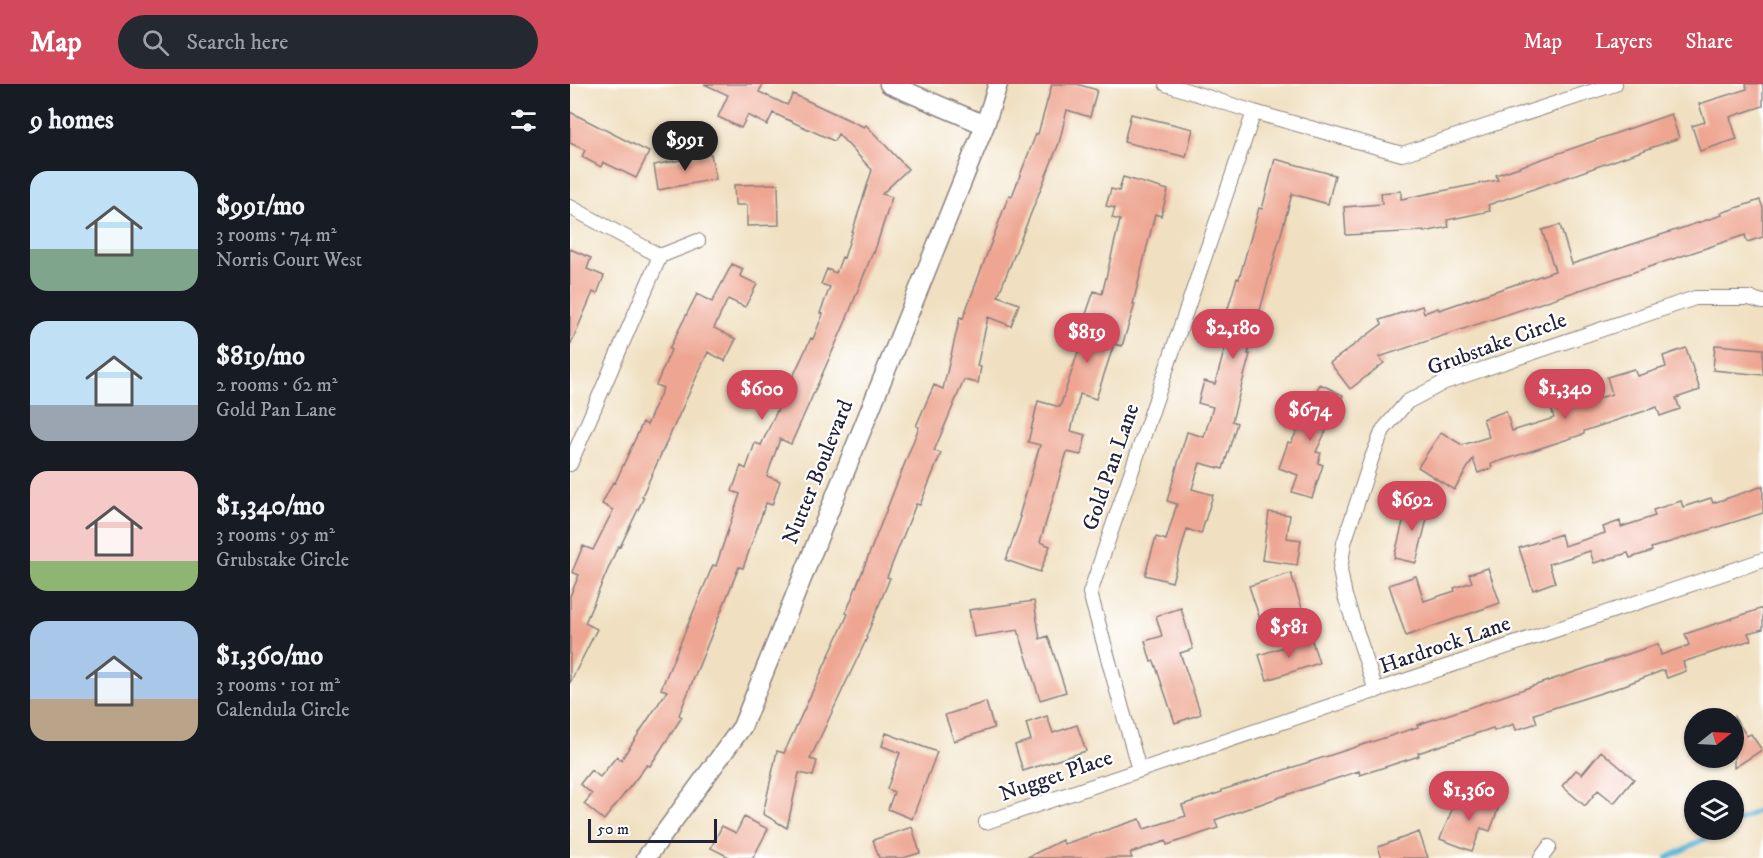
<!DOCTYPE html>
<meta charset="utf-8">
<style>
body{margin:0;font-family:"IM FELL DW Pica",serif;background:#242831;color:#f1f3f6;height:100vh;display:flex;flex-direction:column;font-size:22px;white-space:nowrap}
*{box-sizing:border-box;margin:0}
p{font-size:20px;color:#9ea1a6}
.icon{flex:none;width:33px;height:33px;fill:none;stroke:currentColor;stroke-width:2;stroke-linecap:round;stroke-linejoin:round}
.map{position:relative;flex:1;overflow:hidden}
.side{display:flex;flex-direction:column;background:#171b24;width:570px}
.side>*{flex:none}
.needle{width:39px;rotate:72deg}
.buttons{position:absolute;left:1114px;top:624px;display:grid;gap:12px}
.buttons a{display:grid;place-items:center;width:60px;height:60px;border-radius:50%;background:#171b24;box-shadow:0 2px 4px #0004;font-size:30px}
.scale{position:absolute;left:18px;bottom:15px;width:129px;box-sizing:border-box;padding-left:6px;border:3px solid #22223b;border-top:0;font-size:16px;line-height:21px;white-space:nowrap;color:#22223b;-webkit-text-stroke:4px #fff;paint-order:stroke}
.price{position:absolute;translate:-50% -51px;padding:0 14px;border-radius:21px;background:#d1495b;color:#fff;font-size:20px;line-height:39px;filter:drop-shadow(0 2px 3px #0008)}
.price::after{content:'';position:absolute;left:50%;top:36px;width:18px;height:14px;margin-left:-9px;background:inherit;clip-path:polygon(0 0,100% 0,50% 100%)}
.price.active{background:#222;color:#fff}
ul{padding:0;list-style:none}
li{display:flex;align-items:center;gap:18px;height:150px;padding:0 30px}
li span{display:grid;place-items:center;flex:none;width:168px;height:120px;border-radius:18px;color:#555}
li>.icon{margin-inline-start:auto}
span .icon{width:72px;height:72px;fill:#fffc;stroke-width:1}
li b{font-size:26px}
h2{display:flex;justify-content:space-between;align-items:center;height:72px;padding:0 30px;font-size:26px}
header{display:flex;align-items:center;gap:36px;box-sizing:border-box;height:84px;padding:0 30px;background:#d1495b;color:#fff}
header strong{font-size:28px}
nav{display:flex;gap:33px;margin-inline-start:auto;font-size:21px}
.search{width:420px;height:54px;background:#242831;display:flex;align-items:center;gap:15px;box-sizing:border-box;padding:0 21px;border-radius:33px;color:#9ea1a6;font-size:22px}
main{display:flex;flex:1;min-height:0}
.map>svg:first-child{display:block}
</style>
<header>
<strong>Map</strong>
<div class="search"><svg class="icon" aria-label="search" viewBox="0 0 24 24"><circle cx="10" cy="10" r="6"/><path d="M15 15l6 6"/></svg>Search here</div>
<nav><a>Map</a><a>Layers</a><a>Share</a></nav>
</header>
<main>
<section class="side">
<h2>9 homes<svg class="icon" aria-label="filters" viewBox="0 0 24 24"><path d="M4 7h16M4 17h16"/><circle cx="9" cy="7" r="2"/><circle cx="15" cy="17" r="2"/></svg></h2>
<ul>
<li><span style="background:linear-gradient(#bfe0f5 65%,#7fa58c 0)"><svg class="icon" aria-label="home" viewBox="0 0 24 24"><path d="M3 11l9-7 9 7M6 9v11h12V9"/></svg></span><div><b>$991/mo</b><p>3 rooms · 74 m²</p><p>Norris Court West</p></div></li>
<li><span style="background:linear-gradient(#bfe0f5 70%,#9aa5b1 0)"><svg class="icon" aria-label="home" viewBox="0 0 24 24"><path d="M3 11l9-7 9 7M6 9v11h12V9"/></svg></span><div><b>$819/mo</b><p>2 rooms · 62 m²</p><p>Gold Pan Lane</p></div></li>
<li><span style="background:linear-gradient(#f6c9c9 75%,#8fb573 0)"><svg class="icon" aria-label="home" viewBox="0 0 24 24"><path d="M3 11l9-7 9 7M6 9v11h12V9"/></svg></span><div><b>$1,340/mo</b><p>3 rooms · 95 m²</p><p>Grubstake Circle</p></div></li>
<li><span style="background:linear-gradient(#a9c7e8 65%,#b9a48a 0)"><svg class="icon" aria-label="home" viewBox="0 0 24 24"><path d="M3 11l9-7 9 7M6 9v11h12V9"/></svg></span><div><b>$1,360/mo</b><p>3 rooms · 101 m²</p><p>Calendula Circle</p></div></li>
</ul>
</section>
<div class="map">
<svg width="1193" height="774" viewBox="0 0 1193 774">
<rect width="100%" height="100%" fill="#fff"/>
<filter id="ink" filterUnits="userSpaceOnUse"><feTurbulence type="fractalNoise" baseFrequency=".0167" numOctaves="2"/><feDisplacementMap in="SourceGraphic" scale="12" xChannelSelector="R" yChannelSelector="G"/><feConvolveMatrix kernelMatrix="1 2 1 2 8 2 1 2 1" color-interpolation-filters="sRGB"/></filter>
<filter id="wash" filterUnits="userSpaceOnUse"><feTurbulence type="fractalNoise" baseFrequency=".008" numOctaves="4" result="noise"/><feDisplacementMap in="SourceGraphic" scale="24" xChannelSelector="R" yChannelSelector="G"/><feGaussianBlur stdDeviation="1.35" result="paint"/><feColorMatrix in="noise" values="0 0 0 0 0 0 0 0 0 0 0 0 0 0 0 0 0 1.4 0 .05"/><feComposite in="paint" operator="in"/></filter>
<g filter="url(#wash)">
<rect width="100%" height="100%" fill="#f0e0c1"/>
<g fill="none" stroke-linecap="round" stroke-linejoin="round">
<path stroke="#5bb5d9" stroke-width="5" d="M 1164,739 L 1193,724
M 1097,774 L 1152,746"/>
</g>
<g id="blocks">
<path fill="#eea591" d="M 134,0 L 193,0 L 189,8 L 217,21 L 223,10 L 294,43 L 296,41 L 338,85 L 312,110 L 322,113 L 304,169 L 303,168 L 275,239 L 221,360 L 210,355 L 197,392 L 210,397 L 202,421 L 196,419 L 173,484 L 169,483 L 109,631 L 112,633 L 80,682 L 77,681 L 34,736 L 14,720 L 22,710 L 10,700 L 21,686 L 30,693 L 47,672 L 51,676 L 97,607 L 91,605 L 143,481 L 146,482 L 170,410 L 162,407 L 171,382 L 176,385 L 185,359 L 191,361 L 241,254 L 243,255 L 253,230 L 250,229 L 260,203 L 251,200 L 257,185 L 266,189 L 272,173 L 274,174 L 302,86 L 268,50 L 264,57 L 203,29 L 197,41 L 178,31 L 171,44 L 148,33 L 158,11 Z
M 482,0 L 507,0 L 527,6 L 520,33 L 497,26 L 489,59 L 428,212 L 449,220 L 441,242 L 418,233 L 407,282 L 411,283 L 408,299 L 394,296 L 364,367 L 371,369 L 350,421 L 346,420 L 317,493 L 320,494 L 296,553 L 297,554 L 240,675 L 247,677 L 243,692 L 229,689 L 217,744 L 193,730 L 207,667 L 214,669 L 278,530 L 276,529 L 349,343 L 346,342 L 364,301 L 373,305 L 390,233 L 393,234 L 439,111 L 442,112 L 466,50 L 468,50 Z
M 1176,0 L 1193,0 L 1193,22 L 1160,33 L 1167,55 L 1130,67 L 1122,42 L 1135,38 L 1129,20 L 1177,5 Z
M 0,28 L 79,68 L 66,94 L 33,78 L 31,83 L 12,73 L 15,66 L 0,59 Z
M 561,30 L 623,45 L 616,73 L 554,58 Z
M 1101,30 L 1109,54 L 918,121 L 920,127 L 877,136 L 879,143 L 854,148 L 854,147 L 776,151 L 774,123 L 812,120 L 811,109 L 831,107 L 831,115 L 928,96 L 926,91 Z
M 141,70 L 146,95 L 88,106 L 84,81 Z
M 705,75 L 765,91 L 758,120 L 722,110 L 678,270 L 680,270 L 662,337 L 667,339 L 653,385 L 630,379 L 622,405 L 643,411 L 631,450 L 617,445 L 602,498 L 575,491 L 586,453 L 596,456 L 607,420 L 597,417 L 617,348 L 634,353 L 643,323 L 628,319 L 634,297 L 645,300 L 658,253 L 650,251 L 667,194 L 669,195 L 689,124 L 692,125 Z
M 553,93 L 598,106 L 591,132 L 585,130 L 563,220 L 565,220 L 552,262 L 544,260 L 526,315 L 510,310 L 501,347 L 516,351 L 511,371 L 497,368 L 470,458 L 480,462 L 470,488 L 436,476 L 451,433 L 449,432 L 470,361 L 458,358 L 468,317 L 490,323 L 509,265 L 516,267 L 524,239 L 514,236 L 524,207 L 532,210 L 550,136 L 542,134 L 545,124 L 536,122 L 541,105 L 549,107 Z
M 208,100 L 209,141 L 177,142 L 177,121 L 165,121 L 164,101 Z
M 1190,116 L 1193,124 L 1193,153 L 1177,158 L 1175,151 L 809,273 L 814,279 L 780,305 L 760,279 L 812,240 L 810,236 L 852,222 L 854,229 L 868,224 L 869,226 L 985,187 L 972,146 L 990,141 L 1002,180 L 1152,131 L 1151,129 Z
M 0,165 L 21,174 L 17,185 L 34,192 L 27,210 L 23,208 L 0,262 Z
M 162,180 L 173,185 L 170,192 L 187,200 L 175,223 L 158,215 L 144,244 L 166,255 L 155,277 L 138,268 L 72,412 L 74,413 L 50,463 L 48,462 L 15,539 L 27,545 L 0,599 L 0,512 L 9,491 L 2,488 L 13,462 L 23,466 L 43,426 L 32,420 L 43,398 L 45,399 L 73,338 L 77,341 L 93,304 L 86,301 L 101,266 L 99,265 L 127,210 L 142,218 Z
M 1145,261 L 1193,265 L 1193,291 L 1143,286 Z
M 1116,264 L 1130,306 L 1106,314 L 1110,325 L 1090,332 L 1087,323 L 1014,347 L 1014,350 L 921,380 L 922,384 L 908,389 L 903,375 L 884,406 L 848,383 L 871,348 L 892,361 L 919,353 L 913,335 L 936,327 L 942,347 L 984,334 L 978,313 L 1000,305 L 1005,322 L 1042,310 L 1037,293 L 1064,285 L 1067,292 L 1096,283 L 1093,272 Z
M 750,300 L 773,311 L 746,368 L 751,369 L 748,379 L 753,381 L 742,414 L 722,408 L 728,391 L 709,384 L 718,358 L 721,359 Z
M 1193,402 L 1193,429 L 1081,464 L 1082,467 L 1060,474 L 1058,469 L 1024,479 L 1020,467 L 979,480 L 985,498 L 963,506 L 949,464 L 991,450 L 994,462 L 1035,449 L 1033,443 L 1050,437 L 1051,443 L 1085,432 L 1083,426 L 1111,417 L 1113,423 L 1141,414 L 1143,419 Z
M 838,417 L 860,423 L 846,479 L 824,474 Z
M 699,428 L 720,431 L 717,454 L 731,456 L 727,481 L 692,476 Z
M 918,484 L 930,519 L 836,552 L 819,501 L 846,492 L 854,517 L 885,507 L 884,504 L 902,498 L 899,490 Z
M 721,489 L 733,527 L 692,541 L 679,502 Z
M 464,517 L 470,555 L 478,552 L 496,608 L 470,616 L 448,546 L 404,553 L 399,526 Z
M 611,524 L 623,565 L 610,569 L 631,630 L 605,639 L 584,577 L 581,578 L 575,557 L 592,552 L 586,532 Z
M 1193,524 L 1193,545 L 1178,549 L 1181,556 L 1113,578 L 1116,587 L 1097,594 L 1094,586 L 1047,604 L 964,630 L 967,639 L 946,646 L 944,640 L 924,647 L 923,644 L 848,669 L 849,672 L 790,691 L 789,687 L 713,712 L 645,736 L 648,744 L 597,761 L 596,757 L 560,769 L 562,774 L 456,774 L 492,756 L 494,760 L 570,735 L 574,745 L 616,732 L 612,721 L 652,708 L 652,706 L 848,643 L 847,641 L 1088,560 L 1091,571 L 1119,561 L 1115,550 Z
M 741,554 L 749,579 L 697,596 L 689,571 Z
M 416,618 L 424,644 L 384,657 L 375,631 Z
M 477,632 L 483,649 L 507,641 L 516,667 L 453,687 L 445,661 L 461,656 L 456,639 Z
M 1164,633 L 1177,652 L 1181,650 L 1192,666 L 1164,684 Z
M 316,649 L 367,668 L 342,735 L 318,725 L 324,708 L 317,705 L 330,669 L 312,662 Z
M 1031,667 L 1064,695 L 1044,719 L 1028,706 L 1015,722 L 992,702 L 1006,686 L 1012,690 Z
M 910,712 L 930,720 L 920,747 L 911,744 L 902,767 L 870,755 L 886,716 L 905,724 Z
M 174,733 L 198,745 L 183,774 L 161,774 L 141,764 L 152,742 L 166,749 Z
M 342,743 L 350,769 L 333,774 L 309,774 L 303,756 Z
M 849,748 L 858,774 L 812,774 L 808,763 Z"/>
</g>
</g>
<g filter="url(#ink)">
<use href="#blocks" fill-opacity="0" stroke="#89817e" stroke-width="1.5"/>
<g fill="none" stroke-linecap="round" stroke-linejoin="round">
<g stroke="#89817e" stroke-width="16">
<path id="minor" d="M 596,0 L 684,28 L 832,70 L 1045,0
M 0,123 L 90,172
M 90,172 L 128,157
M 0,380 L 90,172
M 806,607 L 775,512 L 770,486 L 774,459 L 801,376 L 813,346 L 837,318 L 875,298 L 1125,214 L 1179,214 L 1193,218
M 569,686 L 520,509 L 684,28
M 416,738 L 1193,476
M 971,774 L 979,763"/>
</g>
<g stroke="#89817e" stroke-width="21">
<path id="tertiary" d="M 319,0 L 415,41
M 76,774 L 172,643 L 415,41 L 428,0"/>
</g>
<use href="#minor" stroke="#fff" stroke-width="14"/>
<use href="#tertiary" stroke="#fff" stroke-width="18"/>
</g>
</g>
<g text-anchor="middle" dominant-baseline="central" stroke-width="4.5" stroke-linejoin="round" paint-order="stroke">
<g font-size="22" fill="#22223b" stroke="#fff">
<text transform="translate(927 260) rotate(-20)">Grubstake Circle</text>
<text transform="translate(541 383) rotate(-71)">Gold Pan Lane</text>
<text transform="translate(248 388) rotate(-68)">Nutter Boulevard</text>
<text transform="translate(875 561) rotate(-19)">Hardrock Lane</text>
<text transform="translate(486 692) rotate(-19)">Nugget Place</text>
</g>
</g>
</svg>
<div class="buttons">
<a><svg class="needle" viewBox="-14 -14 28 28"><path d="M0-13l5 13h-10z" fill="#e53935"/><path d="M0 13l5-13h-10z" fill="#9ea1a6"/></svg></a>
<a><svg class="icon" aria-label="layers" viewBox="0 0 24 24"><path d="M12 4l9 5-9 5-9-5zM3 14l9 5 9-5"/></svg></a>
</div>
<div class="scale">50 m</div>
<b class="price active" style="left:115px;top:88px">$991</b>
<b class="price" style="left:663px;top:276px">$2,180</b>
<b class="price" style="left:517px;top:280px">$819</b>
<b class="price" style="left:995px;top:336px">$1,340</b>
<b class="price" style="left:192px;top:337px">$600</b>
<b class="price" style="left:740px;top:358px">$674</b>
<b class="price" style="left:842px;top:448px">$692</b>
<b class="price" style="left:719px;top:575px">$581</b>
<b class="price" style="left:899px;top:738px">$1,360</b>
</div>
</main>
